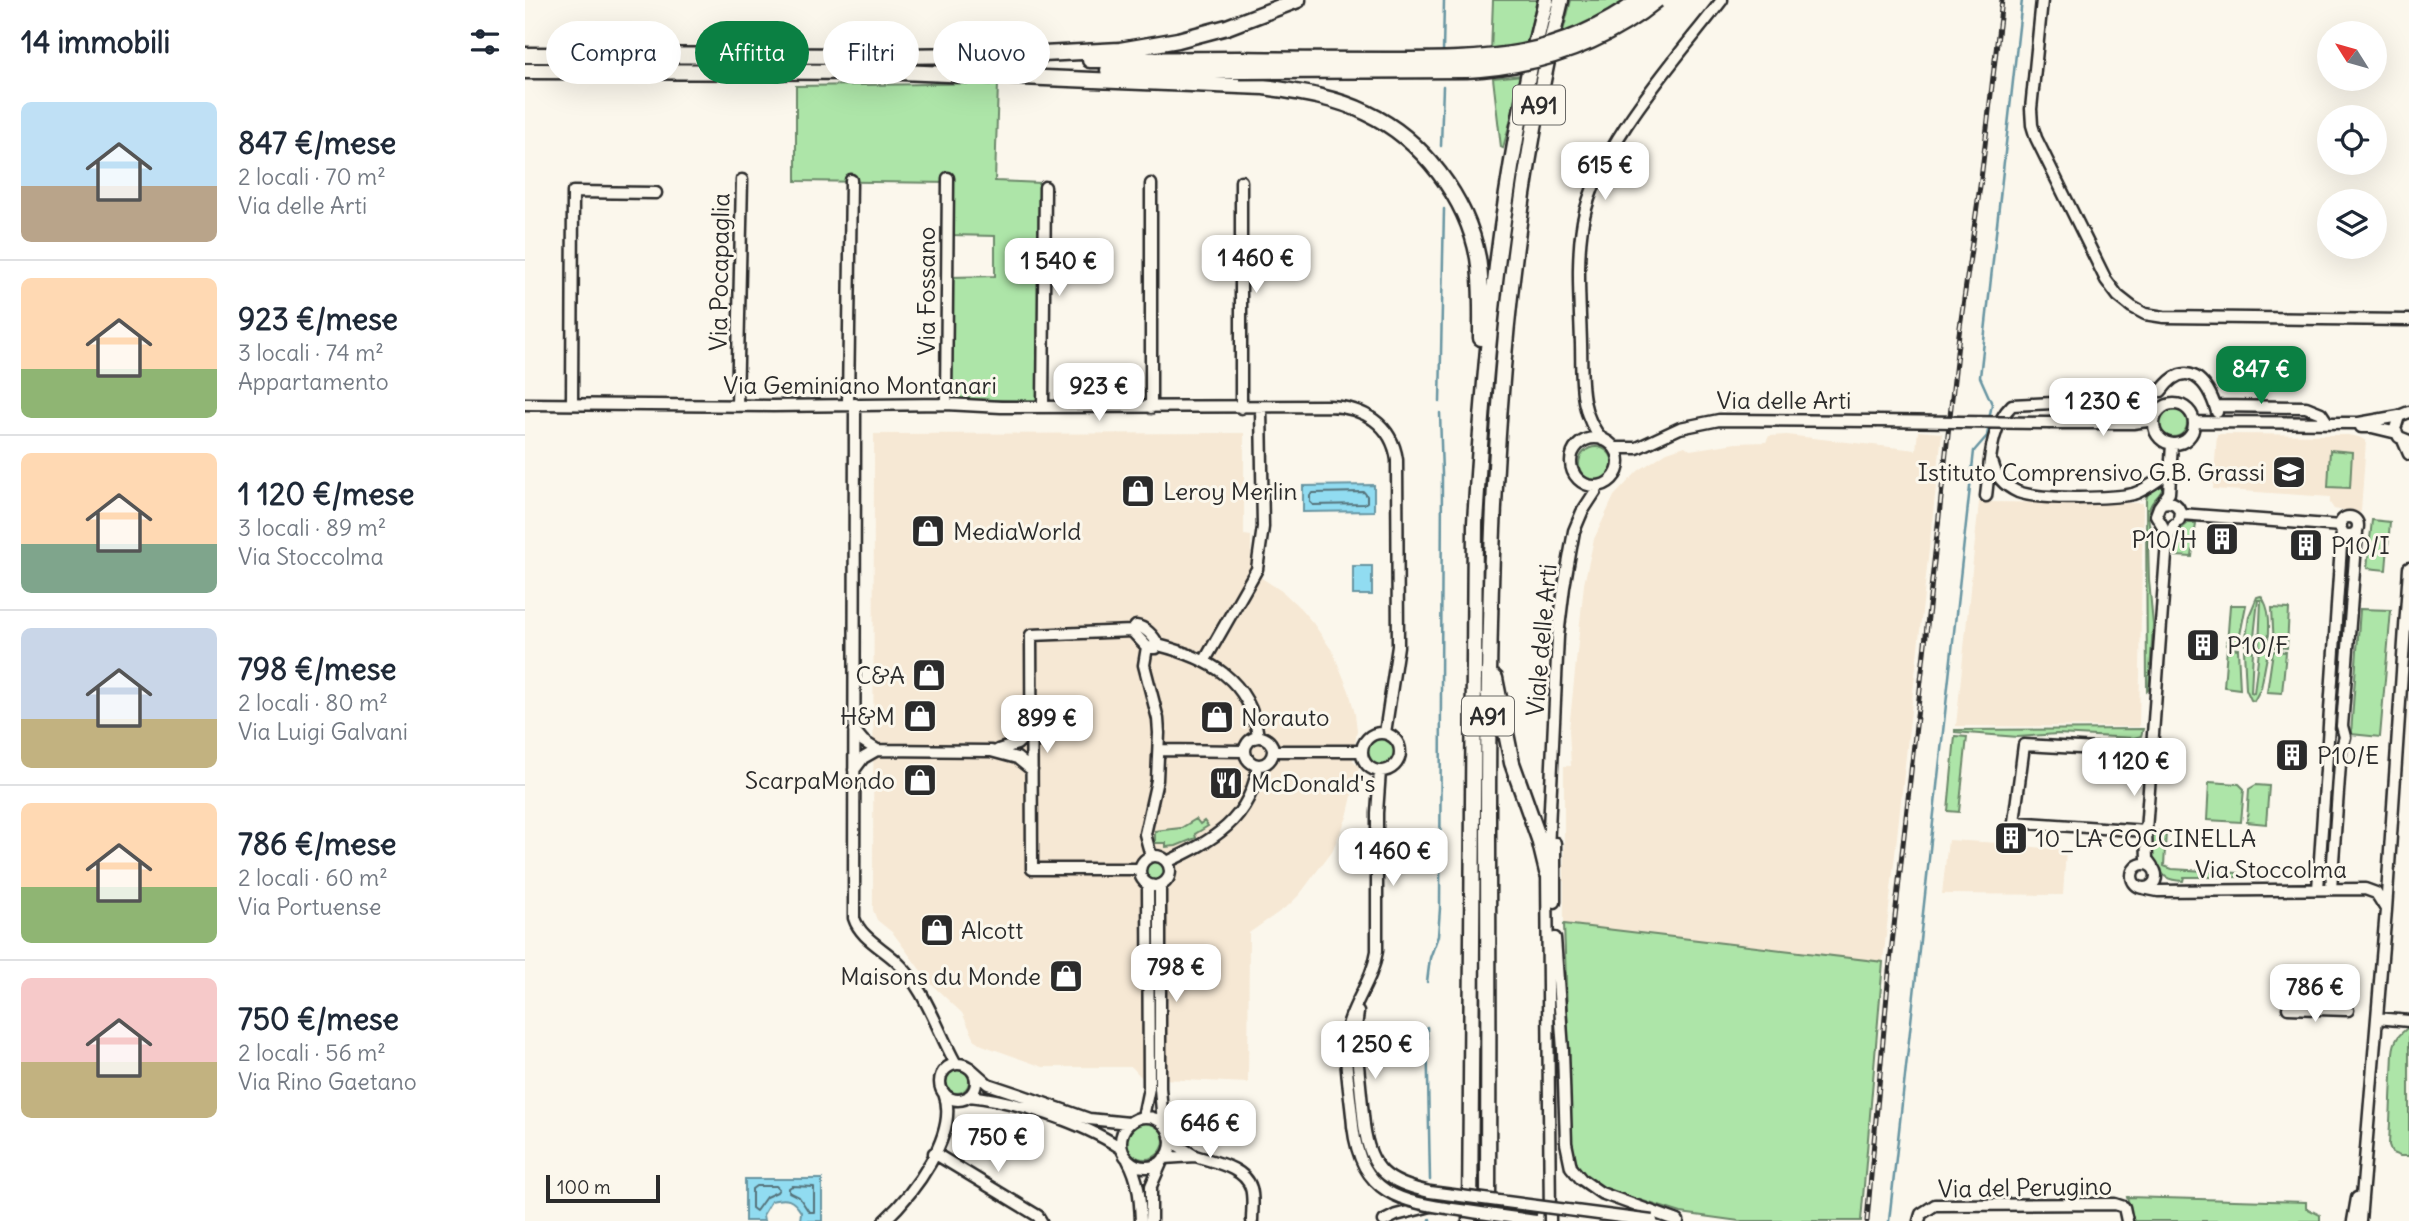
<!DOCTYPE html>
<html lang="it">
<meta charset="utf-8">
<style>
body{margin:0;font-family:Delius,sans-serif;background:#f6f6f7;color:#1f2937;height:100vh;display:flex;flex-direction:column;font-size:26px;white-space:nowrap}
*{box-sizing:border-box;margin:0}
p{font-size:23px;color:#747a83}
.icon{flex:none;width:38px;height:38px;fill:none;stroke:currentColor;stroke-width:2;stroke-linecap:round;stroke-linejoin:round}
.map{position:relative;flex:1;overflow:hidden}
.details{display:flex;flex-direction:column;background:#fff;width:525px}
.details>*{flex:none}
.hud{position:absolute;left:21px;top:21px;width:665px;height:63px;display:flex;gap:14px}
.needle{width:46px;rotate:307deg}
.controls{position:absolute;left:1792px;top:21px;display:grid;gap:14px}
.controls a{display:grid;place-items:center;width:70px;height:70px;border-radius:50%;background:#fff;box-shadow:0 7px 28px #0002;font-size:35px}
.scale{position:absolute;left:21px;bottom:18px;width:114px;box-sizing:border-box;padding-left:7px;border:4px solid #2b2b2b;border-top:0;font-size:19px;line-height:24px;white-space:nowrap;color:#2b2b2b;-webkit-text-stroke:5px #fbf7ec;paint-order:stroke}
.price{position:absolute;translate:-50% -60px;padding:0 16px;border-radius:14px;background:#fff;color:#222;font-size:23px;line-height:46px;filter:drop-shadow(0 2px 4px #0008)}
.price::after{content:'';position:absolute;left:50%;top:42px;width:21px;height:16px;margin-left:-10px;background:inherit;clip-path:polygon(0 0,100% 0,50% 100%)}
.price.on{background:#0b8043;color:#fff}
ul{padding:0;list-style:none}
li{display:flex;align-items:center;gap:21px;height:175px;padding:0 21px}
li+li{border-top:2px solid #e0e1e3}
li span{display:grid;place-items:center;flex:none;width:196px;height:140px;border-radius:10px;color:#555}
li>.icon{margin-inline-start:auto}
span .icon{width:84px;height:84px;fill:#fffc;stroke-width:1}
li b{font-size:30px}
h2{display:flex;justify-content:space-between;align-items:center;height:84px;padding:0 21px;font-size:30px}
.tag{padding:0 24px;border-radius:32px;background:#fff;box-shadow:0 7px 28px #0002;font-size:24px;line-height:63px}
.tag.on{background:#0b8043;color:#fff}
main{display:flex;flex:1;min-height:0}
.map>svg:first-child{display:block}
</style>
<main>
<section class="details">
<h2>14 immobili<svg class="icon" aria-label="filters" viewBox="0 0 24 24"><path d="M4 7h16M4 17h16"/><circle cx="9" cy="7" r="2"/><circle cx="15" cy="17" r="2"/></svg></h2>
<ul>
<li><span style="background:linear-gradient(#bfe0f5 60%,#b9a48a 0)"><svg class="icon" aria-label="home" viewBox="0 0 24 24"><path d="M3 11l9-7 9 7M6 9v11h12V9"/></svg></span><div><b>847 €/mese</b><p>2 locali · 70 m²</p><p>Via delle Arti</p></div></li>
<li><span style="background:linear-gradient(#ffd9b3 65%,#8fb573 0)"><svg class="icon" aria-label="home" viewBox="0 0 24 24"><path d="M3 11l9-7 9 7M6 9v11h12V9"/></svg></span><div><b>923 €/mese</b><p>3 locali · 74 m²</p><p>Appartamento</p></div></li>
<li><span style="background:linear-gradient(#ffd9b3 65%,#7fa58c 0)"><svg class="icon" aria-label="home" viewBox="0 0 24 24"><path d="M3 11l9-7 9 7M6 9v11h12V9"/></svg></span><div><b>1 120 €/mese</b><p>3 locali · 89 m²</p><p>Via Stoccolma</p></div></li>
<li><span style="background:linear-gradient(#c9d6e8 65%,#c2b280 0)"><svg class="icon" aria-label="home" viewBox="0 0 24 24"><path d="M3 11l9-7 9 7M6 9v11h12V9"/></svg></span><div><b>798 €/mese</b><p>2 locali · 80 m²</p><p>Via Luigi Galvani</p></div></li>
<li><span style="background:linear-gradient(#ffd9b3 60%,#8fb573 0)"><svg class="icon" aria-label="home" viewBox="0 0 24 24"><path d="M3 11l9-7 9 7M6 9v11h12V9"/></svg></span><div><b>786 €/mese</b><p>2 locali · 60 m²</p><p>Via Portuense</p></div></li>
<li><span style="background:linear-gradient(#f6c9c9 60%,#c2b280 0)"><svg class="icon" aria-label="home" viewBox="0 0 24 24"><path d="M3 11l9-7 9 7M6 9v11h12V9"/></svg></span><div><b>750 €/mese</b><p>2 locali · 56 m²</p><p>Via Rino Gaetano</p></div></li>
</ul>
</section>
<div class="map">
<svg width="1884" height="1221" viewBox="0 0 1884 1221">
<rect width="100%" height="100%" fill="#fbf7ec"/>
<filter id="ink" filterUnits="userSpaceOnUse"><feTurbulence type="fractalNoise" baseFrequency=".0143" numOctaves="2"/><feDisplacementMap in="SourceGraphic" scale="14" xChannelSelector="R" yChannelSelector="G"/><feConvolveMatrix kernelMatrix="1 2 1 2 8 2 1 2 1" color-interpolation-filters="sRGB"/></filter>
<g filter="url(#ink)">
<path fill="#f6e8d4" d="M 1393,431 L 1417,433 L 1358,962 L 1039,924 L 1039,766 L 1046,766 L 1044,730 L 1059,584 L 1069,539 L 1089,496 L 1113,471 L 1142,452 L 1160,446 L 1165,450 L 1211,443 L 1241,442 L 1244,436 L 1262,435 L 1391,450 Z
M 719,433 L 719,535 L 726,536 L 726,571 L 758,592 L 775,608 L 788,623 L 808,652 L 824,691 L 830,714 L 832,730 L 828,760 L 834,767 L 822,817 L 807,851 L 775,894 L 764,905 L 724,933 L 723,1083 L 617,1078 L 607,1067 L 518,1067 L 457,1045 L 450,1040 L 437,1013 L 405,983 L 368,933 L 352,920 L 348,910 L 349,434 Z
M 1692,434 L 1823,435 L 1834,437 L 1841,441 L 1836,511 L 1834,514 L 1809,509 L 1805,503 L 1805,497 L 1688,489 Z
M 1454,502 L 1618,503 L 1614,727 L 1431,726 Z
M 1475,827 L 1499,829 L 1498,846 L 1541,850 L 1538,895 L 1417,894 L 1423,840 L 1474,843 Z"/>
<path fill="#ade5a8" stroke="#6c886a" stroke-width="2" d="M 968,0 L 1012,0 L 1001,47 L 966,53 Z
M 1046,0 L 1108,0 L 1036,39 Z
M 998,75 L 978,148 L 976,147 L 968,78 Z
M 473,83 L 470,181 L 516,183 L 515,401 L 425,399 L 426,277 L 470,276 L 470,236 L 426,235 L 425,183 L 271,181 L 271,86 Z
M1634 423a14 14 0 1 1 28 0a14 14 0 1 1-28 0Z
M1054 464a17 17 0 1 1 34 0a17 17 0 1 1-34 0Z
M 1805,450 L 1827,452 L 1825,488 L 1803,487 Z
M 1635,486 L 1638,487 C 1636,496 1628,498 1625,507 C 1621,515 1625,527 1626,537 L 1623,540 L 1624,580 L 1628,625 L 1624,689 L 1622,691 L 1621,500 L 1624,490 Z
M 1847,520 L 1865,522 L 1861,570 L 1842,568 Z
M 1662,523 L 1671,523 L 1667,557 L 1650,556 L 1647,551 L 1648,535 Z
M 1736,596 C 1747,610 1744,631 1743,647 L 1734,647 L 1736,600 L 1733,600 L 1728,646 L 1720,645 L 1724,616 L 1732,597 Z
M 1705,605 L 1721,605 L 1713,645 L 1702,645 Z
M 1747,608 L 1764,609 L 1762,648 L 1749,647 Z
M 1835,609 L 1866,610 L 1855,737 L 1826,734 Z
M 1702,648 L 1713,649 L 1715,689 L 1699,687 Z
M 1719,650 L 1728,650 L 1726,692 L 1729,693 L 1734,650 L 1743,651 L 1736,688 L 1729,701 L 1726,700 L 1721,689 Z
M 1748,651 L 1761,652 L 1757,693 L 1742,692 Z
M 1618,729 L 1616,736 L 1609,738 L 1532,734 L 1493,737 L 1430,732 L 1430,730 Z
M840 751a16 16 0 1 1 32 0a16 16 0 1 1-32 0Z
M 1430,736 L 1442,737 L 1434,812 L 1423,811 Z
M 1684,782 L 1714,784 L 1719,789 L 1716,822 L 1682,820 Z
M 1731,785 L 1744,786 L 1741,824 L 1722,822 L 1724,789 Z
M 671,819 L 675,824 L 679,821 L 683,826 L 670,834 L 671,838 L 651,846 L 641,847 L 641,843 L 630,843 L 630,831 L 656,828 Z
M 1628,831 L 1641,832 L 1639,866 L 1647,869 L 1713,873 L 1713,877 L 1659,877 L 1658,881 C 1634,880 1639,872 1626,855 Z
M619 870a11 11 0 1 1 22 0a11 11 0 1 1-22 0Z
M 1039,924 L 1358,962 L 1336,1221 L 1214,1221 L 1156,1213 L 1083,1190 L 1063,1180 L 1056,1174 L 1047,1153 Z
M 1884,1027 L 1884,1156 L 1875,1156 L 1867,1153 L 1864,1145 L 1868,1053 C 1869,1040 1874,1034 1884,1027 Z
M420 1081a12 12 0 1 1 24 0a12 12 0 1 1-24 0Z
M601 1140a19 19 0 1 1 38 0a19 19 0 1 1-38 0Z
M 1602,1197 L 1781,1202 L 1781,1208 L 1795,1215 L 1795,1221 L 1608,1221 Z"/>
<path fill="#91dcf1" stroke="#6895a2" stroke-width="2" d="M 849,485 L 849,511 L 778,512 L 778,486 Z
M 828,566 L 847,566 L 847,595 L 828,595 Z
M 220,1179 L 297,1179 L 297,1221 L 275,1221 L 276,1212 C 268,1199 262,1197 246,1201 L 238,1215 L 239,1221 L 220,1221 Z"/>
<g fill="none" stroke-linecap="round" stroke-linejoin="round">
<path stroke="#54727a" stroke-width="2" d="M 839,492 L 842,496 L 842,502 L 839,504 L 788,505 L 785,502 L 785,495 L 788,493 Z
M 231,1186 L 251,1186 L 254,1189 L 252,1192 L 241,1197 L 231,1211 L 227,1208 L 227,1189 Z
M 267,1186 L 289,1187 L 289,1212 L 284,1212 L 274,1197 L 264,1192 L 264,1188 Z"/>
<path stroke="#6895a2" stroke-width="2.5" d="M 918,53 L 919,0
M 916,146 L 918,86
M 915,402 L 919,209
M 1464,419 L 1467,404 L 1455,377 L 1497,0
M 902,982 L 905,958 L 913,936 L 915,908 L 917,474 L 915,413
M 902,1027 L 905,1180
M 905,1221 L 905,1219
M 1364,1221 L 1449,451 L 1462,436 L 1464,425"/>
<g stroke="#2b2b2b" stroke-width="15">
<path id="minor" d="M 1517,0 L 1506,109 L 1507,125 L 1511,138 L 1581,280 L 1593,296 L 1607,307 L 1620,314 L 1639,317 L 1884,320
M 1636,391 C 1662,356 1683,381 1692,412
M1629 424a20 20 0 1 1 40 0a20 20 0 1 1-40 0Z
M 0,404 L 248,406 L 421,404 L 476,407 L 804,406 C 838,407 867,424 872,460 L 873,646 L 860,733
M 47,404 L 48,192 L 131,193
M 323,404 L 326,180
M 330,404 L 329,918 C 335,937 356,947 370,960 C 401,989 411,1028 431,1064
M 421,404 L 423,178
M 212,406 L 217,180
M 1690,406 L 1781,407 L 1796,413 L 1802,422
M 518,407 L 520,187
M 626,408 L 626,184
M 716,408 L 716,181
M 1884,412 L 1874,416 L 1870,429 L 1874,437 L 1884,441
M 1669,422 L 1834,423 L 1874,416
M 1525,423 L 1608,423 L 1629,420
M 1836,427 L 1847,427 L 1872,433
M1046 462a24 24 0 1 1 48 0a24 24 0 1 1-48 0Z
M 1078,440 C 1053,414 1057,377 1056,344 C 1055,303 1051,261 1058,221 C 1073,144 1150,61 1197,0
M 1878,440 L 1884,454
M 1090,448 L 1112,448 L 1155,428 L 1194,420 L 1351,421
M 1468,464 C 1471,477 1480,486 1493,492 C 1514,500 1585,499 1608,494 C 1621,490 1634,479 1646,471
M 1461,496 C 1465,466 1464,427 1487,405 L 1528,403 L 1610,386 L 1619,386 L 1636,391
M 1638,503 C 1646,501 1652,503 1655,511 L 1654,520
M 1656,514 L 1816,526
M1815 526a9 9 0 1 1 18 0a9 9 0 1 1-18 0Z
M 1642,541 L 1637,525 L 1631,515 L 1634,507 L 1644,493 L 1647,444
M 611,626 C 620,627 629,636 633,645 L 631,648 L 622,647 L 607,631 Z
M 607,631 L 506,635 L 507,865 L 507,869 L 614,869
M 633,645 C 684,658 725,679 733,736
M 622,647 L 619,665 L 633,719 L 634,733 L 632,780 L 620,834 L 626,856
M 680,660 L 732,569 L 738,527 L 736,408
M 329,730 L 338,741 L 352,750 L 466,751 L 492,758 L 507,770
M837 752a19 19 0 1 1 38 0a19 19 0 1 1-38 0Z
M720 751a14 14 0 1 1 28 0a14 14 0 1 1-28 0Z
M 473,750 L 492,744 L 506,730
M 634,750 L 719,751
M 748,751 L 836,751
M 329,770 L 338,758 L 352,750
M 1621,831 L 1489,822 L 1499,745 L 1627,752
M615 871a15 15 0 1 1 30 0a15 15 0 1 1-30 0Z
M 642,862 C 687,841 726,820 733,765
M1607 876a12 12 0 1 1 24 0a12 12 0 1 1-24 0Z
M 1627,866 L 1622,859 L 1621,831 L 1642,541 L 1649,525
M 635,885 L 635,1088 L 638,1123
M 1618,888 L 1633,891 L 1840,889 L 1851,893 L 1861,909
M 1793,889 L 1817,531
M 1806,889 L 1816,750 L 1820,737 L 1817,726 L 1832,532
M 1030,902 L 1030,843
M 1030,938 L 1038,1050 L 1041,1143 L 1046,1167 L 1056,1179 L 1076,1193 L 1153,1221
M 1763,1008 L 1823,1010
M 833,1012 L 830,1035 L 839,1125
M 1852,1018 L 1884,1021
M415 1082a18 18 0 1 1 36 0a18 18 0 1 1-36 0Z
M 445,1068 L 463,1084 L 493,1094 L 564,1119 L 604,1123
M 444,1096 C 492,1101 556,1122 596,1148
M 618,1117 L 624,1088 L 623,885
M596 1142a25 25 0 1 1 50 0a25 25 0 1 1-50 0Z
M 828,1126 C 826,1097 816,1049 824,1022 C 832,997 848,978 852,951 L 852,813 L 855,771
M 409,1153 L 513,1216 L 516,1221
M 670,1156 C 688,1162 720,1167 726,1188 C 729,1198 727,1210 727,1221
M 639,1158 L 670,1156 L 654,1146 L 645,1137
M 603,1160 C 614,1180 615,1198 616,1221
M 359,1221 C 387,1195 435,1134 419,1093
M 626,1221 L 626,1186 L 637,1161
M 859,1221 L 871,1215 L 906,1206
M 1025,1221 L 1022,872 L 1033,636 L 1039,587 L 1049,531 L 1057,512 L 1074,486
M 1394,1221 L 1396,1214 L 1410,1205 L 1590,1204 L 1599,1207 L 1602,1221
M 1828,1221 L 1832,1198
M 1835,1221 L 1861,910 L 1884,568"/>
</g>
<g stroke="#2b2b2b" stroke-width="19">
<path id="highway" d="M 0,55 L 373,56 L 518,54 L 595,50 L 653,40 L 702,27 L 773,0
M 565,60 L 714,59
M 583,70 L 714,71
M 0,71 L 384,72
M 375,72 L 739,87 C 773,92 810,97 842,113 C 897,139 942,198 953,258 C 957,284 956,311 956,338
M 970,678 L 987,763 L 1014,839 L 1022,872
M 945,1221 L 950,523 C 960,349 977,169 1021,0
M 963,1221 C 963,1092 964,962 963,833 C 963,554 969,272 1036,0"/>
</g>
<use href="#minor" stroke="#fbf7ec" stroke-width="10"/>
<use href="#highway" stroke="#fbf7ec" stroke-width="14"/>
<g stroke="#2b2b2b" stroke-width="5">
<path id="rail" d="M 1342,1221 L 1364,972 L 1434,334 L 1456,179 L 1477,0"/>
</g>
<use href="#rail" stroke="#fbf7ec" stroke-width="2.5" stroke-dasharray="8" stroke-linecap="butt"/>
<g stroke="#2b2b2b" stroke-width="15" stroke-linecap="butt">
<path id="minor-bridge" d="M 1351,421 L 1525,423
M 839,1125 C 845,1170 862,1183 905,1192 L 1127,1221
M 828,1126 C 836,1195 875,1202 935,1210 C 960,1214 986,1217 1011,1221"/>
</g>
<g stroke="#2b2b2b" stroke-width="19" stroke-linecap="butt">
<path id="highway-bridge" d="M 714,59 C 765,60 815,60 865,60 C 961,60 1033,60 1115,0
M 714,71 L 942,70 C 1013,66 1077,45 1132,0"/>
</g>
<use href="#minor-bridge" stroke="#fbf7ec" stroke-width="10"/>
<use href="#highway-bridge" stroke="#fbf7ec" stroke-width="14"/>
</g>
</g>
<defs>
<g id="school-square" transform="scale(1.75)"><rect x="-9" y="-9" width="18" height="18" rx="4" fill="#2b2b2b" stroke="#fbf7ec"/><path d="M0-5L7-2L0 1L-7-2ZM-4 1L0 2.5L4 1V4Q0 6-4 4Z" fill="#fff"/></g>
<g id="shop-square" transform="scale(1.75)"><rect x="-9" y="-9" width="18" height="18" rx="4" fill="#2b2b2b" stroke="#fbf7ec"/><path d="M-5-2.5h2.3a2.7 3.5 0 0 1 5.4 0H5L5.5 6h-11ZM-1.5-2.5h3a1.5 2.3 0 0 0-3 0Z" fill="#fff"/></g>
<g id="building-square" transform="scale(1.75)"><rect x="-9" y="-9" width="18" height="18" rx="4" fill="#2b2b2b" stroke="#fbf7ec"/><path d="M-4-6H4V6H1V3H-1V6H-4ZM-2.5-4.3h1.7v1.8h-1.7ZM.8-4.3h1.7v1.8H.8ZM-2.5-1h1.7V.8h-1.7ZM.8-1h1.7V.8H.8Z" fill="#fff"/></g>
<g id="restaurant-square" transform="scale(1.75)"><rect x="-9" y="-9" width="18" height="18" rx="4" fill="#2b2b2b" stroke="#fbf7ec"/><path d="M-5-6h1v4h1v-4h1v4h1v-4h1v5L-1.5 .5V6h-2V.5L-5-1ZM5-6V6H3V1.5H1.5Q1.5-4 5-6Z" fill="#fff"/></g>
</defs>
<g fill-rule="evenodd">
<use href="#school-square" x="1764" y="472"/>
<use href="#shop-square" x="613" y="491"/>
<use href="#shop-square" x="403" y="531"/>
<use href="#building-square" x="1697" y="539"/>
<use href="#building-square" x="1781" y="545"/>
<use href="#building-square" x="1678" y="645"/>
<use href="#shop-square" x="404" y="675"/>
<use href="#shop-square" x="395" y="716"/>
<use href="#shop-square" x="692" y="717"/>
<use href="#building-square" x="1767" y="755"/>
<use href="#shop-square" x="395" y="780"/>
<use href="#restaurant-square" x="701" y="783"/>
<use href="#building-square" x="1486" y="838"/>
<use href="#shop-square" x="412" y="930"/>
<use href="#shop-square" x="541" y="976"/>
</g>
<g text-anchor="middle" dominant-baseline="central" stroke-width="6" stroke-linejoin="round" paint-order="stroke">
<g fill="#fbf7ec" stroke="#696865" stroke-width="2">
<rect x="988" y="85.5" width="52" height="39" rx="5"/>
<rect x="937" y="696.5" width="52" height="39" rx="5"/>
</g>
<g font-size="23" font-weight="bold" fill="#2b2b2b">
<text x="1014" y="105">A91</text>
<text x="963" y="716">A91</text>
</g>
<g font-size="24" fill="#2b2b2b" stroke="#fbf7ec">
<text transform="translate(194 272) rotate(-89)">Via Pocapaglia</text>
<text transform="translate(401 291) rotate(-90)">Via Fossano</text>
<text x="335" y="385">Via Geminiano Montanari</text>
<text x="1259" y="400">Via delle Arti</text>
<text transform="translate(1016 640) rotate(-85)">Viale delle Arti</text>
<text x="1746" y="869">Via Stoccolma</text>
<text transform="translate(1500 1187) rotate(-1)">Via del Perugino</text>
</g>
<g font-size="24" fill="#2b2b2b" stroke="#fbf7ec" text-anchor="start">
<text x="1740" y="472" text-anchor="end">Istituto Comprensivo G.B. Grassi</text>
<text x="638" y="491">Leroy Merlin</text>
<text x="428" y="531">MediaWorld</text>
<text x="1672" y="539" text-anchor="end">P10/H</text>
<text x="1806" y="545">P10/I</text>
<text x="1702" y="645">P10/F</text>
<text x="380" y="675" text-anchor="end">C&amp;A</text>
<text x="370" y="716" text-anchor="end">H&amp;M</text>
<text x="716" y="717">Norauto</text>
<text x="1792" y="755">P10/E</text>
<text x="370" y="780" text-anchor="end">ScarpaMondo</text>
<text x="726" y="783">McDonald's</text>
<text x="1510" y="838">10_LA COCCINELLA</text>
<text x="436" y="930">Alcott</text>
<text x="516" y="976" text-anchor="end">Maisons du Monde</text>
</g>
</g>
</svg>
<div class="controls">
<a><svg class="needle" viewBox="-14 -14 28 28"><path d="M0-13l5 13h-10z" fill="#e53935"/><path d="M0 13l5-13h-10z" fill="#747a83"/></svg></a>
<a><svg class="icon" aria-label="locate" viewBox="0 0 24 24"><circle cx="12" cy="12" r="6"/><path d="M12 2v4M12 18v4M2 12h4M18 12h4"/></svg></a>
<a><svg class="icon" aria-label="layers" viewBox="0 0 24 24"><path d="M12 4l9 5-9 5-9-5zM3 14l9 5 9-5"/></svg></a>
</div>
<div class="scale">100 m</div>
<b class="price" style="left:1080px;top:202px">615 €</b>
<b class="price" style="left:731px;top:295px">1 460 €</b>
<b class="price" style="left:534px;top:298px">1 540 €</b>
<b class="price on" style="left:1736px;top:406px">847 €</b>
<b class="price" style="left:574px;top:423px">923 €</b>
<b class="price" style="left:1578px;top:438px">1 230 €</b>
<b class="price" style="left:522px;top:755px">899 €</b>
<b class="price" style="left:1609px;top:798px">1 120 €</b>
<b class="price" style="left:868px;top:888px">1 460 €</b>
<b class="price" style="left:651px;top:1004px">798 €</b>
<b class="price" style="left:1790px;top:1024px">786 €</b>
<b class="price" style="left:850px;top:1081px">1 250 €</b>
<b class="price" style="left:685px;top:1160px">646 €</b>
<b class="price" style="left:473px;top:1174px">750 €</b>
<div class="hud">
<a class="tag">Compra</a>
<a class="tag on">Affitta</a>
<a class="tag">Filtri</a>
<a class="tag">Nuovo</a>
</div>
</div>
</main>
